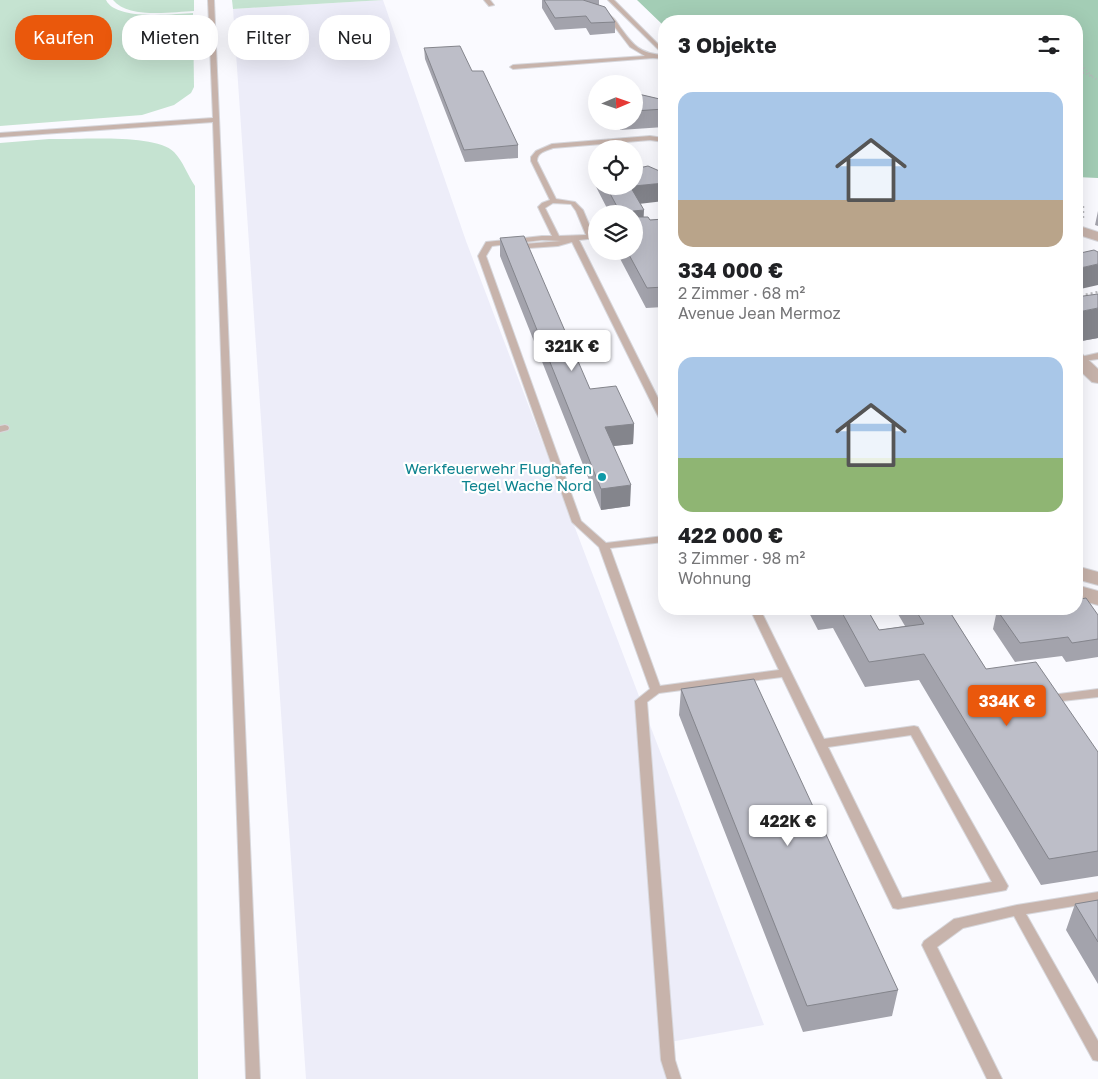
<!DOCTYPE html>
<html lang="de">
<meta charset="utf-8">
<style>
body{margin:0;font-family:"Golos Text",sans-serif;background:#f2f2f2;color:#202124;height:100vh;display:flex;flex-direction:column;font-size:19px;white-space:nowrap}
*{box-sizing:border-box;margin:0}
p{font-size:16px;color:#757577}
.icon{flex:none;width:28px;height:28px;fill:none;stroke:currentColor;stroke-width:2;stroke-linecap:round;stroke-linejoin:round}
.map{position:relative;flex:1;overflow:hidden}
.drawer{position:absolute;left:658px;top:15px;width:425px;height:600px;display:flex;flex-direction:column;background:#fff;border-radius:20px;box-shadow:0 5px 20px #0002}
.drawer>*{flex:none}
.top-card{position:absolute;left:15px;top:15px;width:475px;height:45px;display:flex;gap:10px}
.needle{width:32px;rotate:88deg}
.fabs{position:absolute;left:588px;top:75px;display:grid;gap:10px}
.fabs a{display:grid;place-items:center;width:55px;height:55px;border-radius:50%;background:#fff;box-shadow:0 5px 20px #0002;font-size:25px}
.price{position:absolute;translate:-50% -42px;padding:0 11px;border-radius:5px;background:#fff;color:#222;font-size:16px;line-height:32px;filter:drop-shadow(0 1px 2px #0008)}
.price::after{content:'';position:absolute;left:50%;top:30px;width:15px;height:11px;margin-left:-8px;background:inherit;clip-path:polygon(0 0,100% 0,50% 100%)}
.price.on{background:#ea580c;color:#fff}
ul{padding:0;list-style:none}
li{display:grid;align-content:center;gap:10px;height:265px;padding:0 20px}
li span{display:grid;place-items:center;height:155px;border-radius:15px;color:#555}
li>.icon{margin-inline-start:auto}
span .icon{width:90px;height:90px;fill:#fffc;stroke-width:1}
li b{font-size:21px}
h2{display:flex;justify-content:space-between;align-items:center;height:60px;padding:0 20px;font-size:21px}
.tag{padding:0 18px;border-radius:20px;background:#fff;box-shadow:0 5px 20px #0002;font-size:18px;line-height:45px}
.tag.on{background:#ea580c;color:#fff}
.map>svg:first-child{display:block}
</style>
<div class="map">
<svg width="1098" height="1079" viewBox="0 0 1098 1079">
<rect width="100%" height="100%" fill="#fafaff"/>
<path fill="#ededf9" d="M 383,0 L 466,241 L 764,1025 L 659,1044 L 670,1079 L 306,1079 L 233,9 Z"/>
<path fill="#c5e3d1" d="M 0,0 L 106,0 C 116,21 174,14 193,13 L 194,87 L 191,93 L 174,105 L 142,115 L 0,126 Z
M 113,0 L 194,0 L 194,11 C 172,12 128,19 113,0 Z
M 232,0 L 383,0 L 233,9 Z
M 49,139 C 77,140 155,133 174,152 C 183,161 188,176 195,186 L 198,1079 L 0,1079 L 0,143 Z"/>
<path fill="#a3cdb5" d="M 637,0 L 1098,0 L 1098,178 L 1076,177 L 1076,21 L 664,21 L 664,26 Z"/>
<g fill="none" stroke-linecap="round" stroke-linejoin="round">
<g stroke="#d7d7dc" stroke-width="2">
<path id="lane" d="M 208,0 L 214,0 L 260,1079 L 246,1079 L 213,122 L 0,137 L 0,133 L 213,118 Z
M 484,0 L 490,0 L 494,5 L 489,6 Z
M 608,0 L 614,0 L 664,50 L 664,55 Z
M 606,13 C 613,16 616,21 620,27 C 633,45 640,54 664,55 L 664,59 L 653,58 L 513,69 L 510,67 L 513,65 L 645,56 L 630,47 L 608,18 L 603,15 Z
M 650,136 L 664,138 L 664,142 L 650,140 L 553,148 C 546,151 537,152 537,161 L 556,199 L 575,202 L 583,210 L 593,234 L 596,234 L 596,238 L 579,240 L 664,410 L 664,423 L 660,420 L 572,242 L 558,246 L 515,249 L 512,249 L 512,245 L 561,241 L 542,240 L 492,246 L 486,256 L 581,521 L 606,543 L 664,536 L 664,542 L 610,548 L 660,686 L 779,670 L 750,609 L 760,609 L 824,739 L 914,726 L 918,727 L 1008,886 L 1006,890 L 1001,891 L 898,909 L 893,908 L 782,677 L 659,693 L 647,702 L 675,1060 L 681,1079 L 667,1079 L 661,1060 L 635,701 L 650,689 L 599,547 L 572,522 L 478,256 L 486,242 L 542,236 L 552,236 L 538,207 L 542,203 L 550,200 L 531,161 L 531,157 L 536,151 L 552,144 ZM 553,203 L 571,204 L 576,211 L 586,235 L 559,236 L 545,208 ZM 911,735 L 992,882 L 902,898 L 828,747 Z
M 1098,353 L 1098,359 L 1076,362 L 1076,358 Z
M 5,425 L 8,426 L 9,428 L 8,430 L 0,432 L 0,426 Z
M 1098,689 L 1098,697 L 1062,701 L 1067,708 L 1065,711 C 1057,713 1054,708 1050,701 L 1055,695 L 1059,694 Z
M 1098,892 L 1098,902 L 1026,914 L 1098,1041 L 1098,1061 L 1093,1060 L 1014,916 L 963,928 L 937,947 L 1002,1079 L 987,1079 L 922,945 L 924,941 L 954,919 L 959,918 L 1017,905 Z"/>
</g>
<g stroke="#d7d7dc" stroke-width="2">
<path id="street" d="M 1076,225 L 1098,232 L 1098,241 L 1076,234 Z
M 1076,353 L 1082,354 L 1098,369 L 1098,383 L 1092,382 L 1076,367 Z
M 1076,566 L 1098,572 L 1098,585 L 1076,579 Z
M 1076,585 L 1098,591 L 1098,605 L 1076,599 Z"/>
</g>
<path stroke="#b7b7bb" stroke-width="2" stroke-dasharray="1 2.5" stroke-linecap="butt" d="M 1076,52 L 1084,68 L 1093,77
M 1076,72 L 1085,73 L 1098,80"/>
<path stroke="#b7b7bb" stroke-width="2.5" stroke-dasharray="2 3" stroke-linecap="butt" d="M 1076,200 L 1083,204 L 1083,218
M 1076,297 L 1098,292"/>
<use href="#lane" fill="#c7b3ab" fill-rule="evenodd"/>
<use href="#street" fill="#c7b3ab" fill-rule="evenodd"/>
</g>
<path fill="#a3a3ac" d="M 542,0 L 599,0 L 599,5 L 615,22 L 615,33 L 590,35 L 586,28 L 555,30 L 542,8 Z
M 424,48 L 472,71 L 518,145 L 518,158 L 465,162 L 425,59 Z
M 634,93 L 664,100 L 664,127 L 620,130 L 620,121 L 634,121 Z
M 593,163 L 596,163 L 596,186 L 634,186 L 640,203 L 643,217 L 650,220 L 664,219 L 664,307 L 646,308 L 616,251 L 634,251 L 634,214 L 610,214 L 593,181 Z
M 1098,211 L 1098,226 L 1095,225 Z
M 500,238 L 590,389 L 634,424 L 633,444 L 613,446 L 630,506 L 601,510 L 500,256 Z
M 1076,297 L 1098,338 L 1076,342 Z
M 807,609 L 867,609 L 879,630 L 905,626 L 895,609 L 948,609 L 986,669 L 1098,752 L 1098,876 L 1041,885 L 919,680 L 865,687 L 833,628 L 818,630 Z
M 997,610 L 1098,615 L 1098,657 L 1066,662 L 1062,656 L 1015,662 L 993,629 Z
M 681,689 L 898,990 L 892,1016 L 803,1032 L 679,715 Z
M 1098,900 L 1098,984 L 1066,930 L 1075,904 Z"/>
<path fill="#84858c" d="M 664,183 L 664,201 L 630,205 L 630,186 Z
M 644,210 L 643,229 L 634,230 L 633,211 Z
M 1098,264 L 1098,285 L 1076,290 L 1076,269 Z
M 1098,308 L 1098,338 L 1076,342 L 1076,320 L 1078,312 Z
M 634,424 L 633,444 L 604,447 L 605,427 Z
M 631,485 L 630,506 L 601,510 L 601,489 Z"/>
<path fill="#bdbec8" stroke="#84858c" d="M 544,0 L 583,0 L 605,7 L 615,22 L 591,23 L 586,16 L 555,18 Z
M 460,46 L 472,71 L 483,71 L 518,145 L 464,150 L 424,48 Z
M 634,93 L 664,100 L 664,109 L 634,111 Z
M 593,163 L 596,163 L 596,168 Z
M 648,166 L 664,173 L 664,183 L 634,186 L 634,169 Z
M 606,186 L 630,186 L 644,210 L 633,211 L 633,214 L 621,214 Z
M 634,217 L 648,217 L 650,220 L 664,219 L 664,287 L 647,288 L 627,251 L 634,251 Z
M 524,236 L 590,389 L 616,386 L 634,424 L 605,427 L 631,485 L 601,489 L 500,238 Z
M 1094,250 L 1098,252 L 1098,264 L 1076,269 L 1076,254 Z
M 1098,294 L 1098,308 L 1078,312 L 1076,310 L 1076,297 Z
M 1086,598 L 1098,615 L 1098,639 L 1072,643 L 1068,637 L 1020,643 L 997,610 L 1006,609 L 1076,609 L 1076,600 Z
M 840,609 L 867,609 L 879,630 L 924,624 L 915,609 L 948,609 L 986,669 L 1036,662 L 1098,752 L 1098,851 L 1049,859 L 924,654 L 869,662 Z
M 754,679 L 898,990 L 807,1006 L 681,689 Z
M 1098,900 L 1098,942 L 1075,904 Z"/>
<circle fill="#0f9aa8" stroke="#fff" stroke-width="2" cx="602" cy="477" r="5"/>
<g text-anchor="middle" dominant-baseline="central" stroke-width="4.5" stroke-linejoin="round" paint-order="stroke">
<g font-size="15" fill="#0d838f" stroke="#fff" text-anchor="end">
<text x="592" y="468">Werkfeuerwehr Flughafen<tspan x="592" dy="17">Tegel Wache Nord</tspan></text>
</g>
</g>
</svg>
<div class="fabs">
<a><svg class="needle" viewBox="-14 -14 28 28"><path d="M0-13l5 13h-10z" fill="#e53935"/><path d="M0 13l5-13h-10z" fill="#757577"/></svg></a>
<a><svg class="icon" aria-label="locate" viewBox="0 0 24 24"><circle cx="12" cy="12" r="6"/><path d="M12 2v4M12 18v4M2 12h4M18 12h4"/></svg></a>
<a><svg class="icon" aria-label="layers" viewBox="0 0 24 24"><path d="M12 4l9 5-9 5-9-5zM3 14l9 5 9-5"/></svg></a>
</div>
<b class="price" style="left:572px;top:372px">321K €</b>
<b class="price on" style="left:1007px;top:727px">334K €</b>
<b class="price" style="left:788px;top:847px">422K €</b>
<div class="top-card">
<a class="tag on">Kaufen</a>
<a class="tag">Mieten</a>
<a class="tag">Filter</a>
<a class="tag">Neu</a>
</div>
<section class="drawer">
<h2>3 Objekte<svg class="icon" aria-label="filters" viewBox="0 0 24 24"><path d="M4 7h16M4 17h16"/><circle cx="9" cy="7" r="2"/><circle cx="15" cy="17" r="2"/></svg></h2>
<ul>
<li><span style="background:linear-gradient(#a9c7e8 70%,#b9a48a 0)"><svg class="icon" aria-label="home" viewBox="0 0 24 24"><path d="M3 11l9-7 9 7M6 9v11h12V9"/></svg></span><div><b>334 000 €</b><p>2 Zimmer · 68 m²</p><p>Avenue Jean Mermoz</p></div></li>
<li><span style="background:linear-gradient(#a9c7e8 65%,#8fb573 0)"><svg class="icon" aria-label="home" viewBox="0 0 24 24"><path d="M3 11l9-7 9 7M6 9v11h12V9"/></svg></span><div><b>422 000 €</b><p>3 Zimmer · 98 m²</p><p>Wohnung</p></div></li>
</ul>
</section>
</div>
